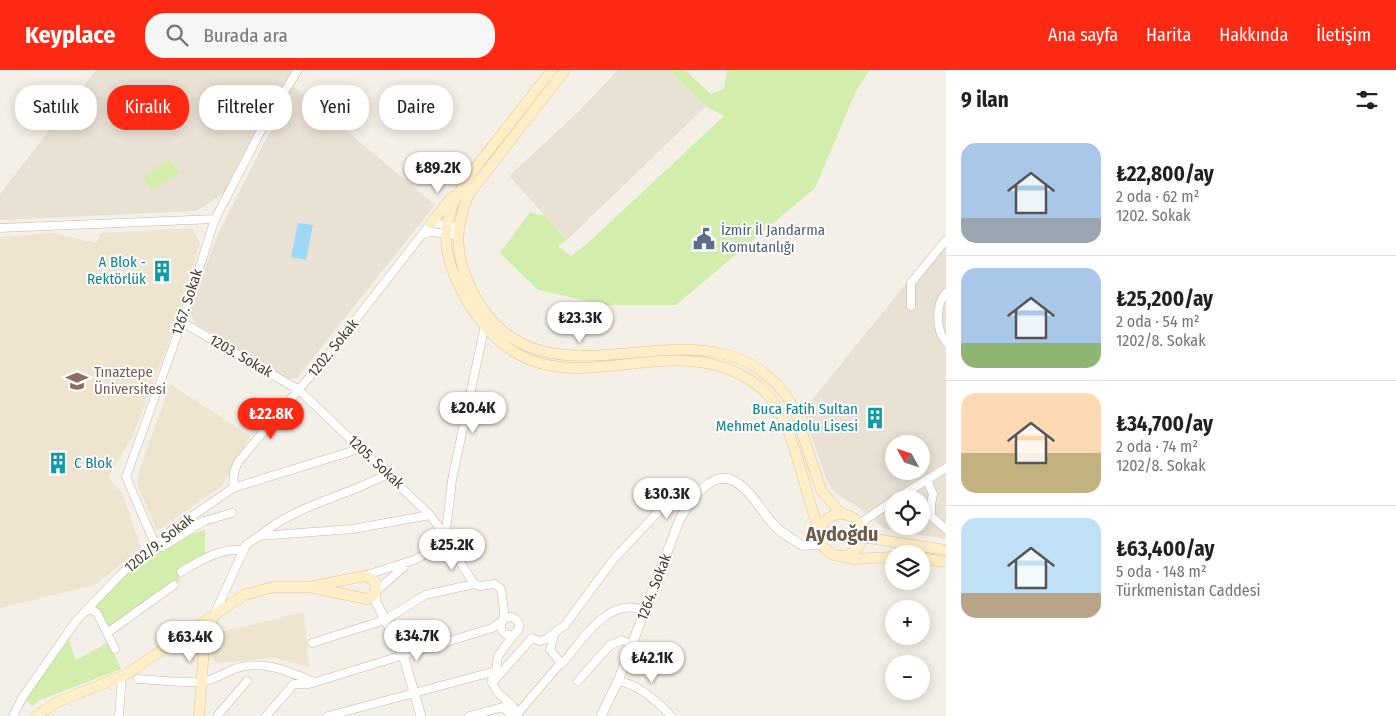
<!DOCTYPE html>
<html lang="tr">
<meta charset="utf-8">
<style>
body{margin:0;font-family:"Fira Sans Condensed",sans-serif;background:#f6f6f6;color:#202124;height:100vh;display:flex;flex-direction:column;font-size:19px;white-space:nowrap}
*{box-sizing:border-box;margin:0}
p{font-size:16px;color:#757577}
.icon{flex:none;width:28px;height:28px;fill:none;stroke:currentColor;stroke-width:2;stroke-linecap:round;stroke-linejoin:round}
.map{position:relative;flex:1;overflow:hidden}
.side{display:flex;flex-direction:column;background:#fff;width:450px}
.side>*{flex:none}
.banner{position:absolute;left:15px;top:15px;width:475px;height:45px;display:flex;gap:10px}
.needle{width:32px;rotate:310deg}
.controls{position:absolute;left:885px;top:365px;display:grid;gap:10px}
.controls a{display:grid;place-items:center;width:45px;height:45px;border-radius:50%;background:#fff;box-shadow:0 2px 12px #0003;font-size:25px}
.price{position:absolute;translate:-50% -42px;padding:0 11px;border-radius:18px;background:#fff;color:#222;font-size:16px;line-height:32px;filter:drop-shadow(0 1px 2px #0008)}
.price::after{content:'';position:absolute;left:50%;top:30px;width:15px;height:11px;margin-left:-8px;background:inherit;clip-path:polygon(0 0,100% 0,50% 100%)}
.price.current{background:#ff2914;color:#fff}
ul{padding:0;list-style:none}
li{display:flex;align-items:center;gap:15px;height:125px;padding:0 15px}
li+li{border-top:1px solid #e0e0e0}
li span{display:grid;place-items:center;flex:none;width:140px;height:100px;border-radius:15px;color:#555}
li>.icon{margin-inline-start:auto}
span .icon{width:60px;height:60px;fill:#fffc;stroke-width:1}
li b{font-size:21px}
h2{display:flex;justify-content:space-between;align-items:center;height:60px;padding:0 15px;font-size:21px}
.tag{padding:0 18px;border-radius:20px;background:#fff;box-shadow:0 2px 12px #0003;font-size:18px;line-height:45px}
.tag.current{background:#ff2914;color:#fff}
header{display:flex;align-items:center;gap:30px;box-sizing:border-box;height:70px;padding:0 25px;background:#ff2914;color:#fff}
header strong{font-size:24px}
nav{display:flex;gap:28px;margin-inline-start:auto;font-size:18px}
.search{width:350px;height:45px;background:#f6f6f6;display:flex;align-items:center;gap:12px;box-sizing:border-box;padding:0 18px;border-radius:20px;color:#757577;font-size:19px}
main{display:flex;flex:1;min-height:0}
.map>svg:first-child{display:block}
</style>
<header>
<strong>Keyplace</strong>
<div class="search"><svg class="icon" aria-label="search" viewBox="0 0 24 24"><circle cx="10" cy="10" r="6"/><path d="M15 15l6 6"/></svg>Burada ara</div>
<nav><a>Ana sayfa</a><a>Harita</a><a>Hakkında</a><a>İletişim</a></nav>
</header>
<main>
<div class="map">
<svg width="946" height="646" viewBox="0 0 946 646">
<rect width="100%" height="100%" fill="#f5f0e7"/>
<path fill="#e9e1d4" fill-rule="evenodd" d="M 96,0 L 293,0 L 260,51 L 225,123 L 196,141 L 0,150 L 0,124 Z
M 618,0 L 670,0 L 706,36 L 567,170 L 509,106 L 577,43 Z
M 293,16 L 435,135 L 297,308 L 289,309 L 195,253 L 189,242 L 216,168 Z
M 946,164 L 946,469 L 885,459 L 854,434 L 842,428 L 832,419 L 826,408 L 803,341 ZM 894,374 L 921,374 L 921,401 L 894,401 ZM 894,429 L 921,429 L 921,456 L 894,456 Z"/>
<path fill="#efe4cf" d="M 192,158 L 200,173 L 175,256 L 133,366 L 108,407 L 123,424 L 141,478 L 95,515 L 0,538 L 0,167 L 54,163 L 96,173 L 101,163 Z
M 170,314 L 250,366 L 222,416 L 157,461 L 137,414 L 140,398 Z
M 304,542 L 309,597 L 274,588 L 216,593 L 211,584 L 218,559 L 224,561 Z"/>
<path fill="#d3edac" d="M 670,0 L 685,0 L 711,24 L 724,19 L 727,0 L 870,0 L 857,19 L 815,118 L 676,235 L 606,235 L 538,220 L 500,183 L 530,142 L 545,146 L 567,170 L 558,176 L 571,186 L 591,170 L 724,46 L 706,36 Z
M 169,89 L 179,103 L 152,121 L 143,108 Z
M 205,460 L 205,484 L 181,496 L 177,500 L 180,510 L 107,561 L 94,536 C 122,506 166,470 205,460 Z
M 68,568 L 76,590 L 109,572 L 121,599 L 40,630 L 32,636 L 25,629 Z"/>
<path fill="#9ed8f7" d="M 179,20 L 186,29 L 163,46 L 156,37 Z
M 298,153 L 313,155 L 306,190 L 291,187 Z"/>
<g fill="none" stroke-linecap="round" stroke-linejoin="round">
<g stroke="#c1b7a8" stroke-width="9">
<path id="minor" d="M 0,158 L 215,149
M 423,164 L 431,162 L 457,165
M 946,223 C 935,234 936,261 946,272
M 911,236 L 911,213 L 946,170
M 182,252 L 299,320 L 430,445 L 439,457 L 441,472
M 389,403 C 344,428 299,433 259,466 L 353,459 L 430,445
M 927,410 L 933,424 L 931,434 L 931,446 L 946,459
M 233,418 L 234,402 L 238,392 L 332,280 L 431,153 L 453,156
M 896,429 L 946,398
M 232,443 L 204,451 L 162,477 L 155,474 L 126,407 L 182,252 L 215,149 L 265,53 L 298,0
M 859,454 L 894,430
M 441,472 L 450,476 L 474,514
M 181,502 C 201,490 219,478 244,480
M 363,506 L 414,490 L 433,480 L 441,472 L 446,461 L 452,410 L 486,250
M 375,522 L 404,497
M 85,542 L 91,539 L 97,543 L 115,579
M 214,545 L 246,475 L 259,466
M501 556a9 9 0 1 1 18 0a9 9 0 1 1-18 0Z
M 107,563 L 174,515
M 554,565 L 550,580 L 562,594
M 138,609 C 159,610 180,613 200,612 C 213,611 221,604 232,600 C 260,588 288,601 314,612
M 492,610 C 496,629 512,628 518,646
M 578,611 L 609,576 L 622,570 L 632,575
M 618,611 C 638,614 657,631 671,646
M 492,613 L 532,568 L 540,571 L 546,569 L 565,555 L 613,490 L 672,427 L 681,420 L 700,421
M 517,644 L 559,595 L 562,594 C 582,570 610,524 645,541
M 13,646 L 22,628 L 76,551 L 121,504 L 172,460 L 233,418 L 362,378
M 119,646 L 122,606
M 217,646 L 247,611
M 266,646 L 294,614 L 309,614 L 492,558 L 503,550 L 504,540 L 501,519 L 495,514 L 480,516 L 474,514 L 425,525 L 385,550 L 312,573
M 328,646 L 496,601 L 498,586 L 515,563
M 469,646 L 503,637 L 513,646"/>
</g>
<g stroke="#c1b7a8" stroke-width="10">
<path id="tertiary" d="M 375,522 L 376,532 L 403,585 L 421,646
M 601,646 L 618,611 L 679,451 C 689,432 713,394 739,414 C 758,427 764,452 789,467 C 793,469 798,474 802,475 C 807,476 816,474 821,474"/>
</g>
<g stroke="#dcc594" stroke-width="11">
<path id="secondary" d="M 552,0 C 532,25 513,50 494,74 C 451,129 427,159 465,227 C 543,367 660,244 756,314 C 795,342 801,418 820,461
M 565,0 L 469,124 C 455,155 455,181 468,212 C 537,371 714,201 794,338 L 821,420 L 841,444
M 431,153 L 452,127
M820 465a21 21 0 1 1 42 0a21 21 0 1 1-42 0Z
M 862,467 L 946,480
M 843,487 L 853,489 L 894,487
M 921,488 L 946,492
M 365,506 L 375,511 C 378,519 375,526 367,529 L 309,517 Z
M 36,646 L 57,632 L 125,605 L 244,525 L 273,517 L 309,517
M 199,646 L 204,577 L 214,545"/>
</g>
<use href="#minor" stroke="#fff" stroke-width="8"/>
<use href="#tertiary" stroke="#fff" stroke-width="9"/>
<use href="#secondary" stroke="#ffeec7" stroke-width="10"/>
</g>
<defs>
<g id="civic-bare" transform="scale(1.725)"><path d="M-.6-6.5H3V-4.5H.6V-3L4-1V1h2V6H-6V1h2V-1L-.6-3ZM-1.2 2.5V6h2.4V2.5Z" fill="#5c6f8a" stroke="#fff" stroke-width="2.5" paint-order="stroke"/></g>
<g id="building-bare" transform="scale(1.725)"><path d="M-4-6H4V6H1V3H-1V6H-4ZM-2.5-4.3h1.7v1.8h-1.7ZM.8-4.3h1.7v1.8H.8ZM-2.5-1h1.7V.8h-1.7ZM.8-1h1.7V.8H.8Z" fill="#0f9aa8" stroke="#fff" stroke-width="2.5" paint-order="stroke"/></g>
<g id="university-bare" transform="scale(1.725)"><path d="M0-5L7-2L0 1L-7-2ZM-4 1L0 2.5L4 1V4Q0 6-4 4Z" fill="#8d6e63" stroke="#fff" stroke-width="2.5" paint-order="stroke"/></g>
</defs>
<g fill-rule="evenodd">
<use href="#civic-bare" x="704" y="169"/>
<use href="#building-bare" x="162" y="201"/>
<use href="#university-bare" x="77" y="311"/>
<use href="#building-bare" x="875" y="348"/>
<use href="#building-bare" x="58" y="393"/>
</g>
<g text-anchor="middle" dominant-baseline="central" stroke-width="4" stroke-linejoin="round" paint-order="stroke">
<g font-size="15" fill="#4e5e75" stroke="#fff" text-anchor="start">
<text x="721" y="160">İzmir İl Jandarma<tspan x="721" dy="17">Komutanlığı</tspan></text>
</g>
<g font-size="15" fill="#0d838f" stroke="#fff" text-anchor="end">
<text x="146" y="192">A Blok -<tspan x="146" dy="17">Rektörlük</tspan></text>
<text x="858" y="339">Buca Fatih Sultan<tspan x="858" dy="17">Mehmet Anadolu Lisesi</tspan></text>
<text x="74" y="393" text-anchor="start">C Blok</text>
</g>
<g font-size="15" fill="#494035" stroke="#fff">
<text transform="translate(187 232) rotate(-72)">1267. Sokak</text>
<text transform="translate(333 278) rotate(-51)">1202. Sokak</text>
<text transform="translate(241 286) rotate(30)">1203. Sokak</text>
<text transform="translate(376 392) rotate(43)">1205. Sokak</text>
<text transform="translate(159 473) rotate(-39)">1202/9. Sokak</text>
<text transform="translate(654 517) rotate(-69)">1264. Sokak</text>
</g>
<g font-size="15" fill="#785e54" stroke="#fff" text-anchor="start">
<text x="94" y="302">Tınaztepe<tspan x="94" dy="17">Üniversitesi</tspan></text>
</g>
<g font-size="20" font-weight="bold" fill="#6c5d4b" stroke="#fff">
<text x="842" y="464">Aydoğdu</text>
</g>
</g>
</svg>
<div class="controls">
<a><svg class="needle" viewBox="-14 -14 28 28"><path d="M0-13l5 13h-10z" fill="#e53935"/><path d="M0 13l5-13h-10z" fill="#757577"/></svg></a>
<a><svg class="icon" aria-label="locate" viewBox="0 0 24 24"><circle cx="12" cy="12" r="6"/><path d="M12 2v4M12 18v4M2 12h4M18 12h4"/></svg></a>
<a><svg class="icon" aria-label="layers" viewBox="0 0 24 24"><path d="M12 4l9 5-9 5-9-5zM3 14l9 5 9-5"/></svg></a>
<a>+</a>
<a>−</a>
</div>
<b class="price" style="left:438px;top:124px">₺89.2K</b>
<b class="price" style="left:580px;top:274px">₺23.3K</b>
<b class="price" style="left:473px;top:364px">₺20.4K</b>
<b class="price current" style="left:271px;top:370px">₺22.8K</b>
<b class="price" style="left:667px;top:450px">₺30.3K</b>
<b class="price" style="left:452px;top:501px">₺25.2K</b>
<b class="price" style="left:417px;top:592px">₺34.7K</b>
<b class="price" style="left:190px;top:593px">₺63.4K</b>
<b class="price" style="left:652px;top:614px">₺42.1K</b>
<div class="banner">
<a class="tag">Satılık</a>
<a class="tag current">Kiralık</a>
<a class="tag">Filtreler</a>
<a class="tag">Yeni</a>
<a class="tag">Daire</a>
</div>
</div>
<section class="side">
<h2>9 ilan<svg class="icon" aria-label="filters" viewBox="0 0 24 24"><path d="M4 7h16M4 17h16"/><circle cx="9" cy="7" r="2"/><circle cx="15" cy="17" r="2"/></svg></h2>
<ul>
<li><span style="background:linear-gradient(#a9c7e8 75%,#9aa5b1 0)"><svg class="icon" aria-label="home" viewBox="0 0 24 24"><path d="M3 11l9-7 9 7M6 9v11h12V9"/></svg></span><div><b>₺22,800/ay</b><p>2 oda · 62 m²</p><p>1202. Sokak</p></div></li>
<li><span style="background:linear-gradient(#a9c7e8 75%,#8fb573 0)"><svg class="icon" aria-label="home" viewBox="0 0 24 24"><path d="M3 11l9-7 9 7M6 9v11h12V9"/></svg></span><div><b>₺25,200/ay</b><p>2 oda · 54 m²</p><p>1202/8. Sokak</p></div></li>
<li><span style="background:linear-gradient(#ffd9b3 60%,#c2b280 0)"><svg class="icon" aria-label="home" viewBox="0 0 24 24"><path d="M3 11l9-7 9 7M6 9v11h12V9"/></svg></span><div><b>₺34,700/ay</b><p>2 oda · 74 m²</p><p>1202/8. Sokak</p></div></li>
<li><span style="background:linear-gradient(#bfe0f5 75%,#b9a48a 0)"><svg class="icon" aria-label="home" viewBox="0 0 24 24"><path d="M3 11l9-7 9 7M6 9v11h12V9"/></svg></span><div><b>₺63,400/ay</b><p>5 oda · 148 m²</p><p>Türkmenistan Caddesi</p></div></li>
</ul>
</section>
</main>
